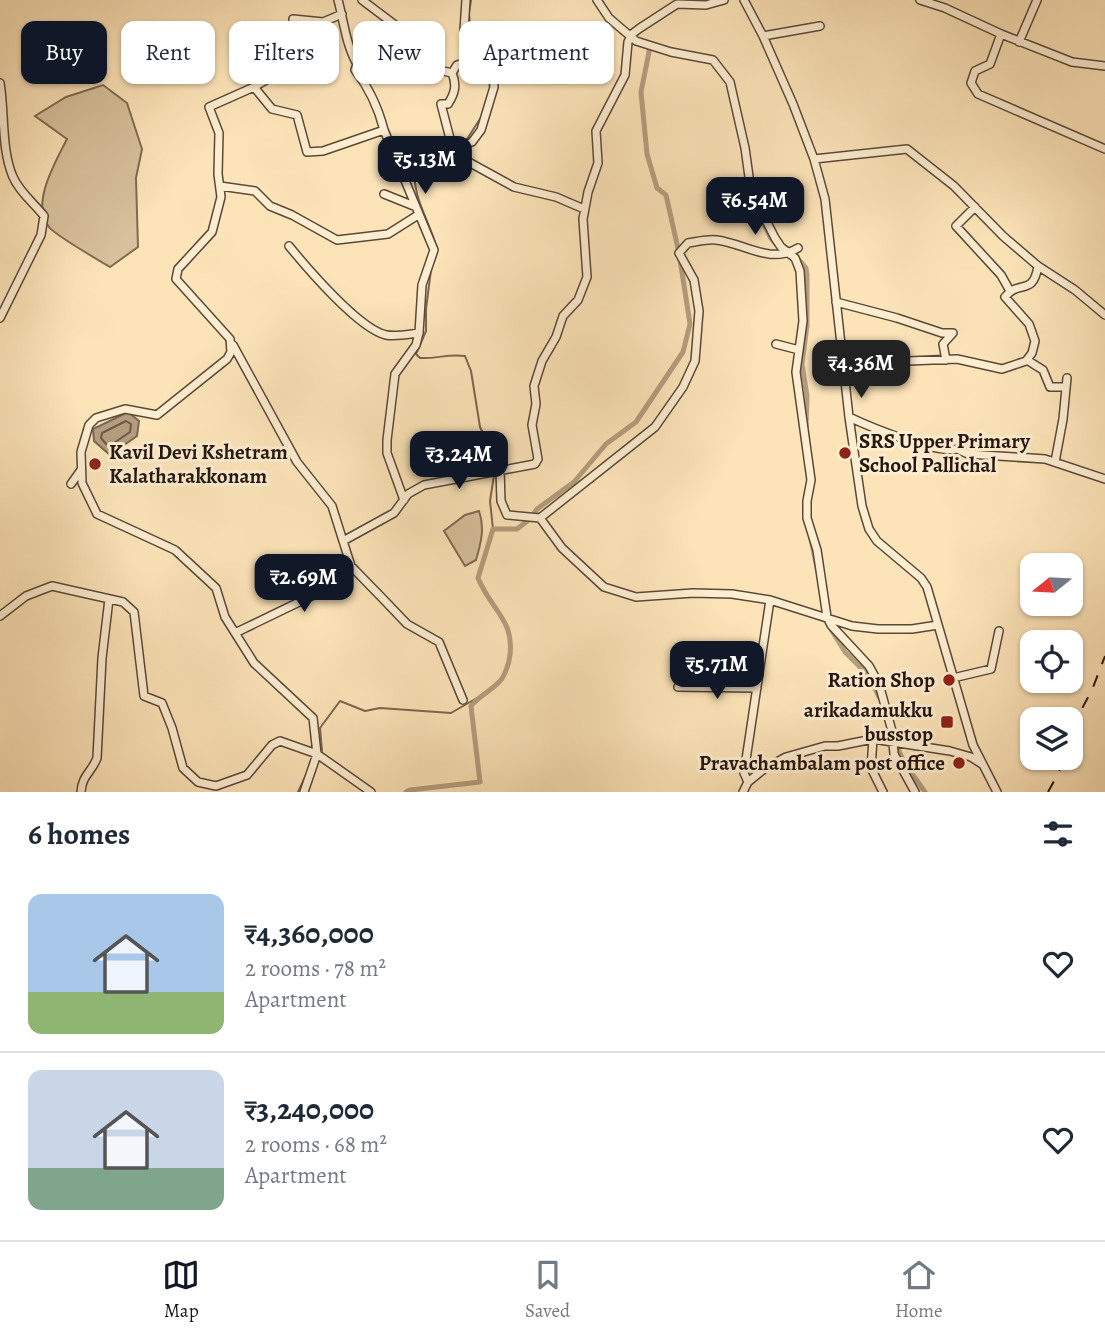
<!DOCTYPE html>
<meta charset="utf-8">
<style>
body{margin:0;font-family:Alegreya,serif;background:#f6f6f7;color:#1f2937;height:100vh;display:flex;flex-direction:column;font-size:26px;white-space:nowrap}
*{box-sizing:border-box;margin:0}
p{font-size:23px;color:#747a83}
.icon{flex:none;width:38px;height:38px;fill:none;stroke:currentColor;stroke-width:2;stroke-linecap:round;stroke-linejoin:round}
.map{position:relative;height:792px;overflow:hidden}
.details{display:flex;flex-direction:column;background:#fff;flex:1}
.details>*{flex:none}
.banner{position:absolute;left:21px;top:21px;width:700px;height:63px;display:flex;gap:14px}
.needle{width:46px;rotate:252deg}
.buttons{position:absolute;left:1020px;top:553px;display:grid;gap:14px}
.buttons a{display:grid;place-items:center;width:63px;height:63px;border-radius:14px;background:#fff;box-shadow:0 2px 5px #0004;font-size:35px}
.price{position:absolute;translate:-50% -60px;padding:0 16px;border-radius:14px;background:#111827;color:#fff;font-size:23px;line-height:46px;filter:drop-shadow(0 2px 4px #0008)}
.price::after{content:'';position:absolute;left:50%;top:42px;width:21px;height:16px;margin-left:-10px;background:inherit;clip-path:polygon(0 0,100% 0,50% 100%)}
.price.active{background:#222;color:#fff}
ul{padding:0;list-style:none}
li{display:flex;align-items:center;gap:21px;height:175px;padding:0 28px}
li+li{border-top:2px solid #e0e1e3}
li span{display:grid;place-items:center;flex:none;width:196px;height:140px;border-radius:14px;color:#555}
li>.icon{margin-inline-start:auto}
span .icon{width:84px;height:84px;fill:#fffc;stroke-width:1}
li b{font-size:30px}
h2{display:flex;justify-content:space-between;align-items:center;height:84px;padding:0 28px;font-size:30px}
.pill{padding:0 24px;border-radius:14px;background:#fff;box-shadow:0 2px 5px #0004;font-size:24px;line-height:63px}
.pill.active{background:#111827;color:#fff}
.menu{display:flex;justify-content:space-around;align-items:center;height:98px;border-top:2px solid #e0e1e3;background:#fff;font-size:19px;color:#747a83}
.menu a{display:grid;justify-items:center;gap:4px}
.menu .active{color:#111827}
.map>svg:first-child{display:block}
</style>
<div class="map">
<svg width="1105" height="792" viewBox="0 0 1105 792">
<rect width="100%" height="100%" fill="#fce3b8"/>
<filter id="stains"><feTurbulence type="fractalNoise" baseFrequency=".00286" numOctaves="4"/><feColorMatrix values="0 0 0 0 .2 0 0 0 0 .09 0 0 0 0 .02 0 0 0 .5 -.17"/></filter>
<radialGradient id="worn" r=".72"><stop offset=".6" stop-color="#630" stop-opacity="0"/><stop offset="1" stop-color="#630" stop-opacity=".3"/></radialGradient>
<path fill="#d7c09b" stroke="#7e6b54" stroke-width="2" d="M 103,85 L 127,103 L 142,149 L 136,178 L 138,247 L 110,267 C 97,259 56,236 49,227 C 30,204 56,161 67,139 L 35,116 L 66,97 Z
M 479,511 C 485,528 481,543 476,560 L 465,566 L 444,531 L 465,515 Z"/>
<path fill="#b39d7e" stroke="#7a6751" stroke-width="2" d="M 128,412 L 139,421 L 137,436 L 110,455 L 94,441 L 93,429 Z"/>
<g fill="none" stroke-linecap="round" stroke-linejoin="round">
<path stroke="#6c5a46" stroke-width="2" d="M 126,421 L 131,424 L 130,432 L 111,445 L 106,444 L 101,438 L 102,433 Z"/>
<path stroke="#7a6751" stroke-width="2" d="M 471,0 L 469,13 L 471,37
M 479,58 L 488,72 L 490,88
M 467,139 L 480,119
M 458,150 L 463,148
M 436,246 C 429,220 411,195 415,167 L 432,159 L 440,152 L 450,153
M 437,251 L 431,270 L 426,309 L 426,331 L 416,354 L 420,358 C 436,359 446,354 465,356 L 471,371 L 480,427 L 490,448 L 493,467
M 493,529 L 490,501 L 494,475
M 322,751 L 320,728 L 340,701 L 365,711 L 380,708 L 451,713 L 477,698
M 298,792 L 308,771"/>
<path stroke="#b39d7e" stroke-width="5" d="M 760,216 L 770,237 L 776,244
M 792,252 L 806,268 L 807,275 L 807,326 L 802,364 L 807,396 L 806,428
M 533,515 L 537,509 L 574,482 L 606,444 L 636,422 L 683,352 L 690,324 L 679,253 L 666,195 L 657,188 L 647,154 L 641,92 L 650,47 L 652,47
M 811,539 L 817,568
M 829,626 L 845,652 L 869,676 L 879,697
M 897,747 L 905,764 L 925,792
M 406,792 L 410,790 L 480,782 L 471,706 C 480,695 491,691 500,681 C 505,676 507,668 509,661 C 517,621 492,612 478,578 L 493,529 L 517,529 L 530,519"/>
<g stroke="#5b4938" stroke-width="10">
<path id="minor" d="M 338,0 C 344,22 346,45 357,64 L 355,70 C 370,89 378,107 384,130
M 362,0 L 427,49 L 439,70 L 452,73
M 597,0 L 609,18 L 636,41 L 671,52 L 713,60 L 730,82 L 745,148 L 751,191 L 775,238 L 781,247 L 795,258 L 800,271 L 803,321 L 796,372 L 811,480 L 807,501 L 807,518 L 817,550 L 827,617 L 831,625 L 869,666 L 879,684 L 892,731 L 894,754 L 915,792
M 744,0 L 763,36 L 793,104 L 814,159 L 825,199 L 849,417 L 862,506 L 869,529 L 877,541 L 921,578 L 927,587 L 973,745 L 997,792
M 920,0 L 945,8 L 1001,34 L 990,64 L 975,71 L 971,83 L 978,94 L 1105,149
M 1001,34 L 1072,62 L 1105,66
M 763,36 L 820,26
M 1019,42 L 1037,0
M 452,73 C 457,85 455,93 448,104 L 441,104 L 454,154 L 514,187 L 556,197 L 584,209
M 452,73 L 457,65 L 474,60 L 481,48
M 0,83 C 5,112 1,149 13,177 C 20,193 34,203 44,216 L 41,235 L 0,318
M 254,87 L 280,72 L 299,71 L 301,66 L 294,44 L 293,19 L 323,22 L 342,14
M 452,148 L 472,142 L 481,130 L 494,87 L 493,72 L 479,45 L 467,38 L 464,30 L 466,0
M 814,159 L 907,149 L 954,186 L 1003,236 L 1038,266 L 1075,290 L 1105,315
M 220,186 L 255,191 L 270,206 L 292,215 L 337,240 L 388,234 L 418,215
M 384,194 L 414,206
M 975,207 L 956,226 L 1001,275 L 1010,291
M 289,246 C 307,268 359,329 386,335 C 396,337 410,334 419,333
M 836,302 L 897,318 L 942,333 L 953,333 L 943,344 L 946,360
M 776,344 L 799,350
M 233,345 L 297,462 L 332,506 L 343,541 L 394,513 L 408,494 L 424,485 L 535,464 L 538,459 L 532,425 L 536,404 L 534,386 L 542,361 L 556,337 L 563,316 L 578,300 L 587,277 L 583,219 L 588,192 L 598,163 L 596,131 L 625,75 L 628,42 L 632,34 L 640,28 L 677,4 L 706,5 L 724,0
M 1027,360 L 1043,370 L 1050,387 L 1066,387
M 844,368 L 876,367 L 908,361 L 957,359 L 1002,369 L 1026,361 L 1032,353 L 1035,341 L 1029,324 L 1005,297 C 1019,279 1033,297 1038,266
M 849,417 C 870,427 936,454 957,449 L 968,454 L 1045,459 L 1105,479
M 1055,462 L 1063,419 L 1067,378
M 500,470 L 501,501 L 507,515 L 540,518 L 562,548 L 604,587 L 636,597 L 693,593 L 732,594 L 770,600 L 852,626 L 878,629 L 912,629 L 938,625
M 71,484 L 81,470
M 540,518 L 655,427 L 683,387 L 695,361 L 699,311 L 694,280 L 679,253 L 688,243 C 696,242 707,239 716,240 C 745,243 769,265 798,248
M 343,541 L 351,566 L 386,602 L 407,624 L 439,642 L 463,700
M 0,616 L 26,596 L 52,586 L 123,602 L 134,612 L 144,696 L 162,703 L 172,728 L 183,768 L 198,782 L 216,786 L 247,775 L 272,745 L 280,741 L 317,754 L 371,792
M 235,633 L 324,590 L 351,566
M 953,678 L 991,669 L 999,631
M 678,687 L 757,688
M 873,739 L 871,768 L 883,792
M 748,782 L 744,773 L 770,600
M 81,792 C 82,775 92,772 97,758 L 102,658 L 109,599
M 304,792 L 317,754 L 313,718 L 254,663 L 225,617 L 216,588 L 175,550 L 97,514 L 82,483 L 81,452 L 89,425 L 96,418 L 125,409 L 157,415 L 227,359 L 231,352 L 230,339 L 176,279 L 178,269 L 212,232 L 221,197 L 218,174 L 219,133 L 209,107 L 254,87 L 272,109 L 297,115 L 307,152 L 323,151 L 384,130 L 434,250 L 422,285 L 419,333 L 416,345 L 395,374 L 387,440 L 387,453 L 404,500
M 743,792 L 748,782 L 764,769 L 786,757 L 825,746 L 838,746 L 873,739 L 950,751 L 971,757 L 982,764"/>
</g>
<use href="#minor" stroke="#fdedd1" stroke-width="7"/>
<path stroke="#25160e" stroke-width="2" stroke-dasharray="12 12" stroke-linecap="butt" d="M 1071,729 L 1092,690 L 1105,656
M 1048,792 L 1059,772 L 1063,758"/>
</g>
<g fill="#8f2418" stroke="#fdedd1" stroke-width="2.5">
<circle cx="845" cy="453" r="7"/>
<circle cx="95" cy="464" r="7"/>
<circle cx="949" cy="680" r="7"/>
<rect x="940" y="715" width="14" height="14" rx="3.5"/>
<circle cx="959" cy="763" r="7"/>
</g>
<g text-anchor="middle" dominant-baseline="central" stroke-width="6" stroke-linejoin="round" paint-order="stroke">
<g font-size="21" font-weight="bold" fill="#25160e" stroke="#fdedd1" text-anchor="end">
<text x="859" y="441" text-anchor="start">SRS Upper Primary<tspan x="859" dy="24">School Pallichal</tspan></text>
<text x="109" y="452" text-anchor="start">Kavil Devi Kshetram<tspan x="109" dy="24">Kalatharakkonam</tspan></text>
<text x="935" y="680">Ration Shop</text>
<text x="933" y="710">arikadamukku<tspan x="933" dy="24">busstop</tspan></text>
<text x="945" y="763">Pravachambalam post office</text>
</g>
</g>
<rect width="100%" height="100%" filter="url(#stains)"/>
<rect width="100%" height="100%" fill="url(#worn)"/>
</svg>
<div class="buttons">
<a><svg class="needle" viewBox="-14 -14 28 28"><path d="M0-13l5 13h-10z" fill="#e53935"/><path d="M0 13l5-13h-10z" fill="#747a83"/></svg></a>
<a><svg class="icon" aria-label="locate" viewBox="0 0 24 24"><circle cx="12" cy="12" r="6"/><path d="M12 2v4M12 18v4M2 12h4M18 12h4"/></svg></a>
<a><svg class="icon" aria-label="layers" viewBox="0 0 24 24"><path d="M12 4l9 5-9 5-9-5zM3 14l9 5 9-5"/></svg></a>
</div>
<b class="price" style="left:425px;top:196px">₹5.13M</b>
<b class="price" style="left:755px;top:237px">₹6.54M</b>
<b class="price active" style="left:861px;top:400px">₹4.36M</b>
<b class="price" style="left:459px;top:491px">₹3.24M</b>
<b class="price" style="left:304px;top:614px">₹2.69M</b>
<b class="price" style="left:717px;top:701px">₹5.71M</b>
<div class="banner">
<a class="pill active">Buy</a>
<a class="pill">Rent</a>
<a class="pill">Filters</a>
<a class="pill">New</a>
<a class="pill">Apartment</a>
</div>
</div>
<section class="details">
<h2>6 homes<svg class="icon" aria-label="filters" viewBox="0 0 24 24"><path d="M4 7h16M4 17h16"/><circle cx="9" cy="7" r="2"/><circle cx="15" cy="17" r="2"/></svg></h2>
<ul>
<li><span style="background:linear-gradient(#a9c7e8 70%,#8fb573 0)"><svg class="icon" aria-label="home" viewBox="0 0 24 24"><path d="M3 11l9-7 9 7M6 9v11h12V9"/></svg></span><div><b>₹4,360,000</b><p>2 rooms · 78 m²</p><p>Apartment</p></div><svg class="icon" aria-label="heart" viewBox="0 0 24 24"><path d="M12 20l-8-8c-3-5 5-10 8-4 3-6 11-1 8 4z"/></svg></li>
<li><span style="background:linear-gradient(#c9d6e8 70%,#7fa58c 0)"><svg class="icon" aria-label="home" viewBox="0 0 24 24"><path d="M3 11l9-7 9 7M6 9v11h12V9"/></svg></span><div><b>₹3,240,000</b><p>2 rooms · 68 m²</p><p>Apartment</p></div><svg class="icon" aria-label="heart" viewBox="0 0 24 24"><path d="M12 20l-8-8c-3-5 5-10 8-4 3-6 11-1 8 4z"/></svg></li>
</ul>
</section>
<nav class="menu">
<a class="active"><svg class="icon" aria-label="map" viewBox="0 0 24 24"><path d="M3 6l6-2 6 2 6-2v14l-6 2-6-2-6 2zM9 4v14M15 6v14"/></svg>Map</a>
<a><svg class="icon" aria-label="saved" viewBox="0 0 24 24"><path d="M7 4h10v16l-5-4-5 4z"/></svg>Saved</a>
<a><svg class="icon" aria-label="home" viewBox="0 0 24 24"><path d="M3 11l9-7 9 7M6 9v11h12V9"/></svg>Home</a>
</nav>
